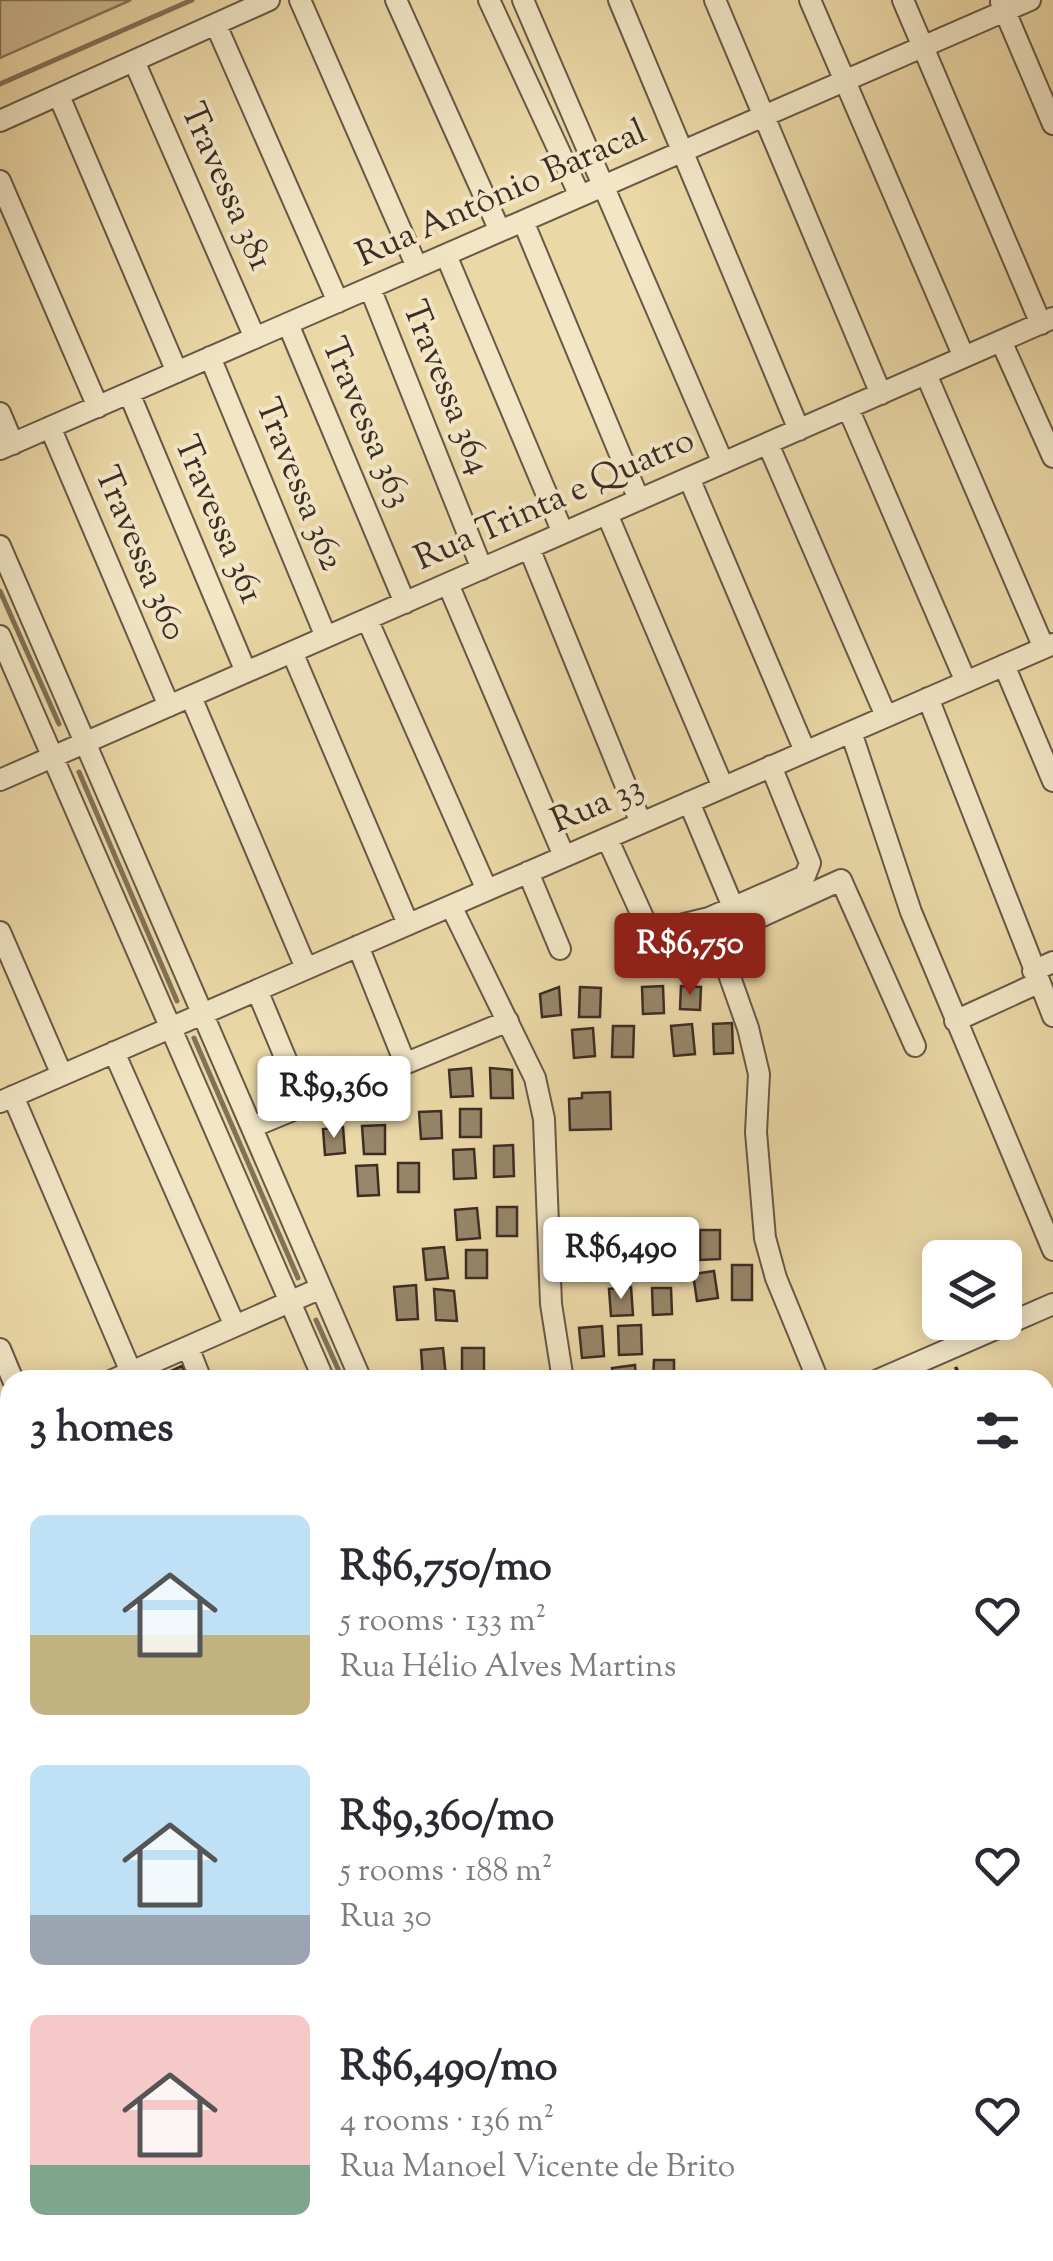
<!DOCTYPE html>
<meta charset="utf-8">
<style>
body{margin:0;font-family:"Sorts Mill Goudy",serif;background:#f7f7f7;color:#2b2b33;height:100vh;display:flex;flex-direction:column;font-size:38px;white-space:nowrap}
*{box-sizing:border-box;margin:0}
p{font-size:32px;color:#7c7c81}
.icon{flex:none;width:55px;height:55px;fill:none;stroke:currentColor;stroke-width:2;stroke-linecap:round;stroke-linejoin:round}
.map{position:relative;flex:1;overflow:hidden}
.panel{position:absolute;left:0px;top:1370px;width:1055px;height:892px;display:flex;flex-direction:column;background:#fff;border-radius:30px 30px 0 0;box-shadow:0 5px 25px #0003}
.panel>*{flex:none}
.tools{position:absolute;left:922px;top:1240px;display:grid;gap:20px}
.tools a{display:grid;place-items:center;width:100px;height:100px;border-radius:15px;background:#fff;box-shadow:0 5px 25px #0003;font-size:50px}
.price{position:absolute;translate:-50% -85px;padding:0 22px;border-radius:10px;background:#fff;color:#222;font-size:32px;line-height:65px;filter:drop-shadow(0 2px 5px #0008)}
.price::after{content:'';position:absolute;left:50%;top:60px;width:30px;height:22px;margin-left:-15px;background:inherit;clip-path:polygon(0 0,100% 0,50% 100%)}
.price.selected{background:#8f2418;color:#fff}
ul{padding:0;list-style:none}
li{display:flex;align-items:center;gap:30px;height:250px;padding:0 30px}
li span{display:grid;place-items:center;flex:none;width:280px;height:200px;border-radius:15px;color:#555}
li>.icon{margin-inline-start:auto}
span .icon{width:120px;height:120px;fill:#fffc;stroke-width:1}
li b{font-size:42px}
h2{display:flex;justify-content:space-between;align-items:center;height:120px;padding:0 30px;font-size:42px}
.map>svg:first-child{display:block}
</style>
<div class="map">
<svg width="1053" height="2261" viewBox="0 0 1053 2261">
<rect width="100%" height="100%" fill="#ebd8a7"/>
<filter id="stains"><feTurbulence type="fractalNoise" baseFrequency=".002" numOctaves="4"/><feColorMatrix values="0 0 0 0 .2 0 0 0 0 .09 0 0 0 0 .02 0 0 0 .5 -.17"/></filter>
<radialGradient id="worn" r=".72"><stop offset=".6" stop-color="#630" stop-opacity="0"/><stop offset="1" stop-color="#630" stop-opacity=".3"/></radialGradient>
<path fill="#cdbb91" stroke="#85745b" stroke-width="2.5" d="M 0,0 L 131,0 L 0,58 Z
M 1053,1851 L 1053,1936 L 1045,1940 L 1045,1854 Z"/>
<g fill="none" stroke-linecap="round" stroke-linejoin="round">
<path stroke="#827159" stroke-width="5" d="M 0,84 L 192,0
M 0,591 L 59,724
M 79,772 L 177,1001
M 194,1038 L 298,1278
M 316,1320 L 343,1380"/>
</g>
<path fill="#978669" stroke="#3d2d25" stroke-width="2.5" d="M 663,986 L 664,1013 L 643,1014 L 642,987 Z
M 681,986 L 701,987 L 700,1010 L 680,1009 Z
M 559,987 L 561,1015 L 542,1017 L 540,994 Z
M 580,987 L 601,988 L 600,1017 L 579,1017 Z
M 732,1023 L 733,1053 L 714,1054 L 713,1024 Z
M 692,1024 L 695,1054 L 674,1056 L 671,1026 Z
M 613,1026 L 634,1026 L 633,1057 L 612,1057 Z
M 593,1028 L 595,1056 L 574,1058 L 572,1030 Z
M 471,1068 L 473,1096 L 451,1097 L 449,1070 Z
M 490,1068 L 512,1070 L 513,1098 L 491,1098 Z
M 610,1092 L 611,1129 L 570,1130 L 569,1099 L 582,1098 L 582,1093 Z
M 460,1109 L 481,1109 L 481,1137 L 460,1137 Z
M 441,1111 L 442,1138 L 421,1139 L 419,1112 Z
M 385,1125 L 385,1154 L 364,1154 L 362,1126 Z
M 343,1127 L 345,1153 L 325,1155 L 323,1129 Z
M 513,1145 L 514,1176 L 494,1177 L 494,1146 Z
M 474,1149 L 476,1178 L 454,1179 L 453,1150 Z
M 398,1163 L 419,1163 L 419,1192 L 398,1192 Z
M 377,1165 L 379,1195 L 358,1196 L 356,1166 Z
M 497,1207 L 517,1207 L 517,1236 L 497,1236 Z
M 477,1208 L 480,1238 L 457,1240 L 455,1210 Z
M 700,1230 L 720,1230 L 720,1259 L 700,1260 Z
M 679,1231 L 683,1260 L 663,1263 L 659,1234 Z
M 444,1247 L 448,1278 L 426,1280 L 423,1249 Z
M 466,1250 L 487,1250 L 487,1278 L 466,1278 Z
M 732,1265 L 752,1265 L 752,1300 L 732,1300 Z
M 714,1271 L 718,1298 L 697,1301 L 693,1274 Z
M 416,1285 L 418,1319 L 397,1320 L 394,1287 Z
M 631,1287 L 633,1315 L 611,1316 L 609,1289 Z
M 652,1288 L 671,1288 L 672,1314 L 653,1315 Z
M 434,1289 L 454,1291 L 457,1321 L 436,1320 Z
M 641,1325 L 642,1354 L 619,1355 L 618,1326 Z
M 602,1326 L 604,1356 L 582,1358 L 579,1328 Z
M 443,1348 L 446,1377 L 423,1379 L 421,1350 Z
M 462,1348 L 484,1348 L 484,1376 L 462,1376 Z
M 654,1360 L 674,1360 L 674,1380 L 653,1380 Z
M 635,1365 L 636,1380 L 614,1380 L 612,1368 Z
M 182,1366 L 188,1380 L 151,1380 Z"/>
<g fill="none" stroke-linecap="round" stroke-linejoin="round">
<g stroke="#685846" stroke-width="24">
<path id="street" d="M 300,0 L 417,267
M 396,0 L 500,231
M 489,0 L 580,196
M 523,0 L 723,463
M 619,0 L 799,430
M 715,0 L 881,394
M 810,0 L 964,357
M 903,0 L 1041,324
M 1001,2 L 1053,124
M 216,25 L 338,302
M 134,61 L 255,338
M 59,96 L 177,372
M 0,121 L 269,0
M 0,181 L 98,407
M 523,221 L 639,500
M 446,255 L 563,533
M 370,288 L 482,569
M 288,324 L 405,603
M 1001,341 L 1053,457
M 210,357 L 326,637
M 926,374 L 1044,648
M 129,393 L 246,672
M 848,408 L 966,682
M 0,413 L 13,444
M 50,427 L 169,706
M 768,444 L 886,716
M 0,449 L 1030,0
M 689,478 L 805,751
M 607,514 L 723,787
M 0,546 L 361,1380
M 529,548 L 641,823
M 448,584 L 564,856
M 367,619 L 487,890
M 0,636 L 324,1380
M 292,652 L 408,924
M 1004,665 L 1053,781
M 191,697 L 306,968
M 928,698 L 1053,1016
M 851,732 L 911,912 L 1053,1250
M 0,780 L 1053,318
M 689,802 L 733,907
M 607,838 L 646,924 L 656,931 L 709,918 L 805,876 L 810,863 L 771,766
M 528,872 L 560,949
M 451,906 L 535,1078 L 544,1119 L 551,1304 L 563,1380
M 709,918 L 748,1028 L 759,1074 L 756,1132 L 765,1238 L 776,1278 L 818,1380
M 0,932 L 62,1075
M 716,937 L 841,880 L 915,1046
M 358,946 L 405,1063
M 1033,971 L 1053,962
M 257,990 L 305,1105
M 955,1021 L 1038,983
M 114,1052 L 235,1326
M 13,1096 L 131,1372
M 0,1102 L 1053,644
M 252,1127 L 508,1021
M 188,1347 L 201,1380
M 0,1349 L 13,1380
M 113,1380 L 321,1288
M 878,1380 L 1053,1304
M 0,1430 L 10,1425
M 0,1479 L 10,1503
M 1045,1515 L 1053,1533
M 1045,1733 L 1053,1751
M 0,1764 L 10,1759
M 0,1809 L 10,1805
M 0,1834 L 10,1855
M 1045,1837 L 1053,1834
M 0,1926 L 10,1948
M 1045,2025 L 1053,2022
M 1045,2059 L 1053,2077
M 146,2252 L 150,2261
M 629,2252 L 633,2261
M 745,2252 L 749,2261
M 859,2252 L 863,2261
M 914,2252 L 918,2261
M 1024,2252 L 1028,2261
M 190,2260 L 197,2252
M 507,2261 L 526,2252"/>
</g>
<path stroke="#3d2d25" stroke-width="4" stroke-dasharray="8 5" stroke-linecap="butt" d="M 931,1380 L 958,1368
M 0,1787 L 10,1783"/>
<use href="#street" stroke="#f2e6c6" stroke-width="20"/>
</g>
<g text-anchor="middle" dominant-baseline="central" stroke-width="8" stroke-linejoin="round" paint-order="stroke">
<g font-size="35" fill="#3d2d25" stroke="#f2e6c6">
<text transform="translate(225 187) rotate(66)">Travessa 381</text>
<text transform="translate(502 195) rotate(-24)">Rua Antônio Baracal</text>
<text transform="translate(445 388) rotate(68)">Travessa 364</text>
<text transform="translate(365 423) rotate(67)">Travessa 363</text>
<text transform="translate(298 485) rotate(68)">Travessa 362</text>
<text transform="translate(555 501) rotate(-24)">Rua Trinta e Quatro</text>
<text transform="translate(217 520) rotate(67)">Travessa 361</text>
<text transform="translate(139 554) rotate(67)">Travessa 360</text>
<text transform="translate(598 806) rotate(-23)">Rua 33</text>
</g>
</g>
<rect width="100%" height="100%" filter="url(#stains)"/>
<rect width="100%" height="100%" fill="url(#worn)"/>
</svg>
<div class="tools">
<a><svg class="icon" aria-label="layers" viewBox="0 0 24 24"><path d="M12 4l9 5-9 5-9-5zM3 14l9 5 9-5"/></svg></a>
</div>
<b class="price selected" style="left:690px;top:998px">R$6,750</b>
<b class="price" style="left:334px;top:1141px">R$9,360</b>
<b class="price" style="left:621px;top:1302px">R$6,490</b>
<section class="panel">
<h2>3 homes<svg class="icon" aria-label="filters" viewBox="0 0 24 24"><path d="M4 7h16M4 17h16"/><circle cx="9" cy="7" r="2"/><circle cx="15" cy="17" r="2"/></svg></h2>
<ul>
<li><span style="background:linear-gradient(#bfe0f5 60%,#c2b280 0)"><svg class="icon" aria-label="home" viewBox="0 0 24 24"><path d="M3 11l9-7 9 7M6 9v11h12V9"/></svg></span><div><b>R$6,750/mo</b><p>5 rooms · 133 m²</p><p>Rua Hélio Alves Martins</p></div><svg class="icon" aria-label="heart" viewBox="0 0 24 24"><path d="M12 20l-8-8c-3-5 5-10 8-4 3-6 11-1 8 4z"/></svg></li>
<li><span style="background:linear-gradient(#bfe0f5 75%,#9aa5b1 0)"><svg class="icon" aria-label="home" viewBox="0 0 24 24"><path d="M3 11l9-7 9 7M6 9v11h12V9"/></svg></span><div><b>R$9,360/mo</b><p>5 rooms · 188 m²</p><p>Rua 30</p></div><svg class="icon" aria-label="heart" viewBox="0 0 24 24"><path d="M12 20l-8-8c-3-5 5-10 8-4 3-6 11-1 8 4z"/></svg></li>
<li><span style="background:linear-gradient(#f6c9c9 75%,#7fa58c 0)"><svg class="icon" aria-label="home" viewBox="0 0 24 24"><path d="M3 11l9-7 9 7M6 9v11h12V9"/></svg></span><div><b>R$6,490/mo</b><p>4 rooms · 136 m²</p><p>Rua Manoel Vicente de Brito</p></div><svg class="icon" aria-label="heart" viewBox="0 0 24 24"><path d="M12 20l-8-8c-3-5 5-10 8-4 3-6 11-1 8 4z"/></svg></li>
</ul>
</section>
</div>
